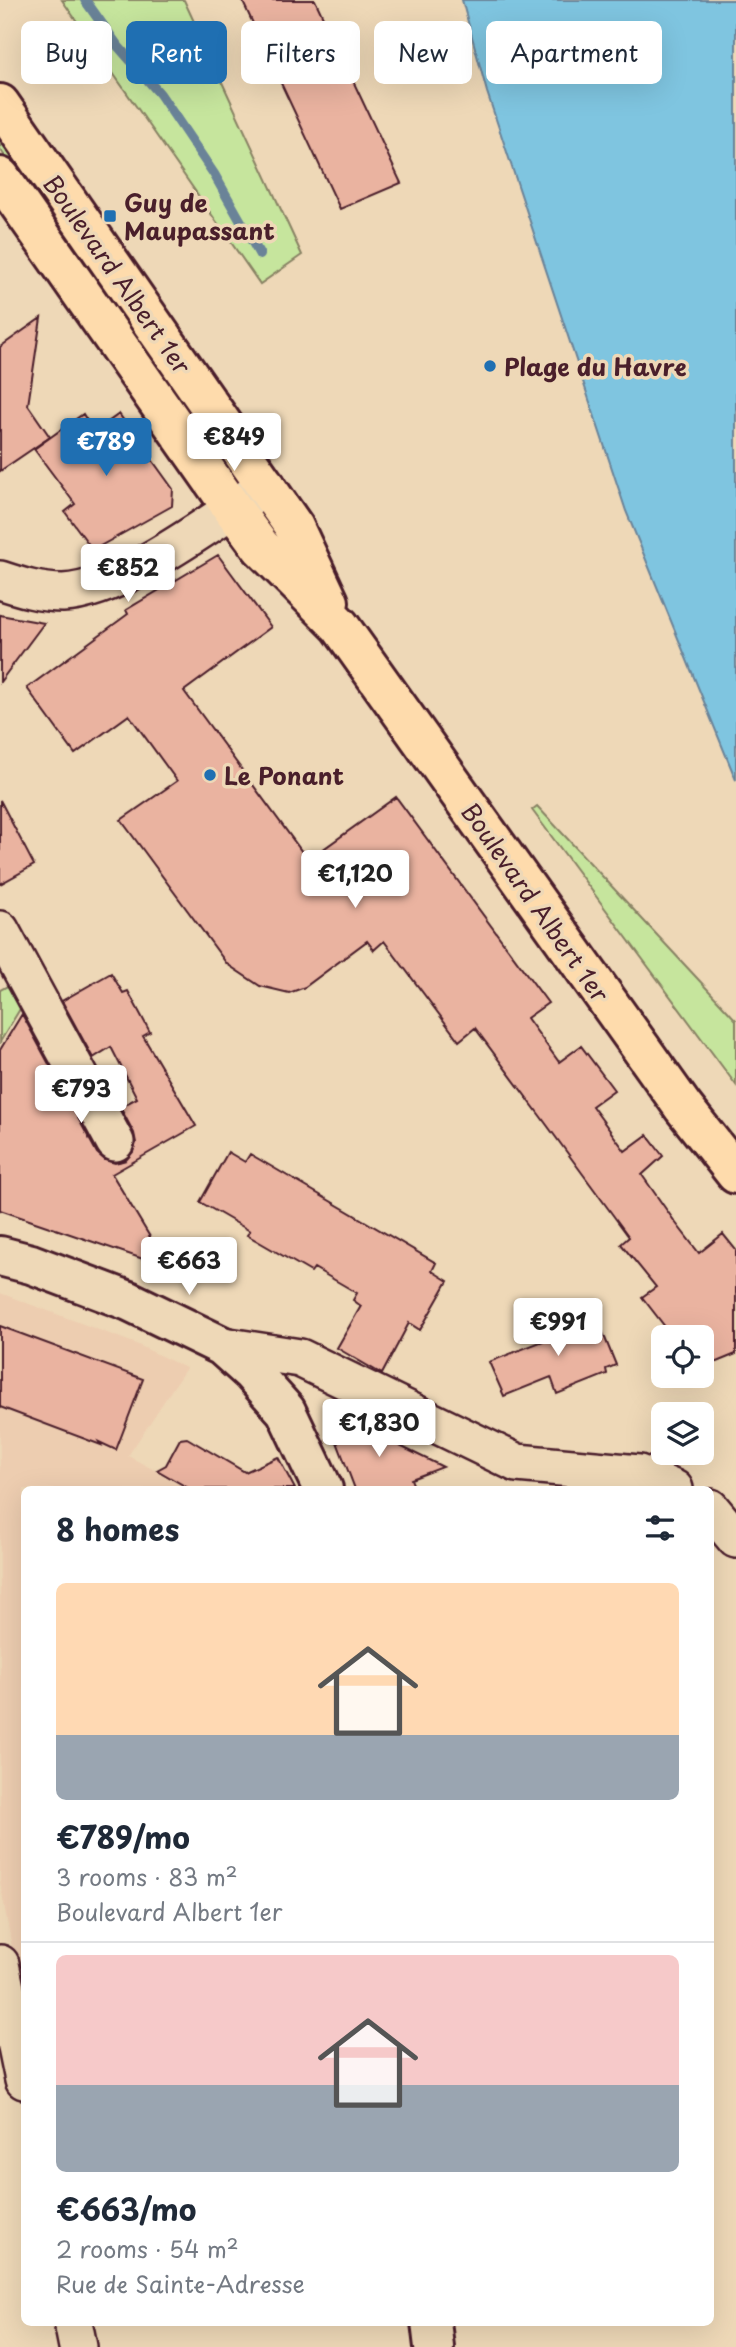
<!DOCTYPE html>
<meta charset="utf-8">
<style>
body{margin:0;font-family:"Playpen Sans",sans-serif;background:#f2f2f3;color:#1f2937;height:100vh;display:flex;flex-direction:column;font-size:26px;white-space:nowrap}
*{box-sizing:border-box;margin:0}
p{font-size:23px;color:#747a83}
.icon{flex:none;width:38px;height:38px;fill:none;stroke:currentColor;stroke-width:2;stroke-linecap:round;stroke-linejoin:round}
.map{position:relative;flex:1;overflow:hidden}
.details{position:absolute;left:21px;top:1486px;width:693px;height:840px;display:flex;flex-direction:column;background:#fff;border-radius:10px;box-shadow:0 7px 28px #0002}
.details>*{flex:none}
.top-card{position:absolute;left:21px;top:21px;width:695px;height:63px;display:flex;gap:14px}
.tools{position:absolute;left:651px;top:1325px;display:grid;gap:14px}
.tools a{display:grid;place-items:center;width:63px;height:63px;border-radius:10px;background:#fff;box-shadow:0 7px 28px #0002;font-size:35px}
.price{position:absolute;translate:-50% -60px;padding:0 16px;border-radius:7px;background:#fff;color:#222;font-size:23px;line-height:46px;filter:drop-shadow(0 2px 4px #0008)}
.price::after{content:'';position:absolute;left:50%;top:42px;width:21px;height:16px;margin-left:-10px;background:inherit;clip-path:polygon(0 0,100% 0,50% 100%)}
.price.current{background:#1f6fb2;color:#fff}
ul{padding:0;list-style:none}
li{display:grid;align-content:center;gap:14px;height:371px;padding:0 35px}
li+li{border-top:2px solid #e0e1e3}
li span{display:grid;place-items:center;height:217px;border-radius:10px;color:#555}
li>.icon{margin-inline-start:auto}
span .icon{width:126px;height:126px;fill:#fffc;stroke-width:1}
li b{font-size:30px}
h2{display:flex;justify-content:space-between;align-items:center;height:84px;padding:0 35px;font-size:30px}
.chip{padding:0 24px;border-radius:10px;background:#fff;box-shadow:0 7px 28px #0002;font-size:24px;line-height:63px}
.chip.current{background:#1f6fb2;color:#fff}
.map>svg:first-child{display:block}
</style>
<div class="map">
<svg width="736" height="2347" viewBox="0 0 736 2347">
<rect width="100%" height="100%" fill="#eed8b7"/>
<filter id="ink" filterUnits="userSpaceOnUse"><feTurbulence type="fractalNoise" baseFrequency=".0143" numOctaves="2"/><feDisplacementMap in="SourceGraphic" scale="14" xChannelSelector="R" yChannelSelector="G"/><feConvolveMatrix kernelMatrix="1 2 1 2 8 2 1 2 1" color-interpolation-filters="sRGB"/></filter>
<g filter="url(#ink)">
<path fill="#edcdb0" d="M 0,1293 L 134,1343 L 186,1368 L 128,1456 L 190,1489 L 24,1489 L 24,2013 L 0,1882 Z"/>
<path fill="#c6e59d" stroke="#888264" stroke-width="2" d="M 62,0 L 184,0 L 302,255 L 260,284 Z
M 0,124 L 198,412 L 187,419 L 0,149 Z
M 537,806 L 736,1020 L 736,1085 L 532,810 Z
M 11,984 L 23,1004 L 0,1042 L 0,990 Z"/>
<path fill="#7fc5e0" stroke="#6a8398" stroke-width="2" d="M 462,0 L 736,0 L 736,780 L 626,511 L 487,92 Z"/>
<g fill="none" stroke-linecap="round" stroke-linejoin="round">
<path stroke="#6a8398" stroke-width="10" d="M 85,0 L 117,45 L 160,94 L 214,174 L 260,255"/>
</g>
<path fill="#eab3a0" stroke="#4a1f2b" stroke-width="2" d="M 242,0 L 315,0 L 401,183 L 340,209 Z
M 41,318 L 28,405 L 50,437 L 0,471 L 0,347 Z
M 83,414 L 94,432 L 119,414 L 173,489 L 172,506 L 93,550 L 65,512 L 75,504 L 34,449 Z
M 218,555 L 271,627 L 184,691 L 308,860 L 396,797 L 548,1003 L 527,1018 L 559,1062 L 581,1046 L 614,1090 L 592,1106 L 625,1151 L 647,1135 L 663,1156 L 642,1175 L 675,1222 L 699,1253 L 723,1234 L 736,1250 L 736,1354 L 702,1368 L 702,1337 L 673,1337 L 642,1297 L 656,1287 L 621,1244 L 629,1237 L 541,1117 L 475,1028 L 459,1041 L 384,941 L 374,950 L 367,941 L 305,987 L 289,993 L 260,986 L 227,964 L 121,820 L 177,781 L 129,715 L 75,754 L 27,688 L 128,614 L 126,610 Z
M 0,615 L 44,623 L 0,682 Z
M 0,800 L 34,865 L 0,884 Z
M 111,973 L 123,993 L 128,991 L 150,1032 L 143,1036 L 196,1126 L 112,1174 L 150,1237 L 143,1259 L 0,1210 L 0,1050 L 22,1014 L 97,1153 L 105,1160 L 115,1163 L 126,1160 L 133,1152 L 136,1143 L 134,1133 L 120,1107 L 137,1098 L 111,1047 L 93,1058 L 62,1001 Z
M 228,1152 L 245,1162 L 250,1154 L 436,1263 L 432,1271 L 448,1281 L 420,1330 L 409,1323 L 382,1374 L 337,1348 L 361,1306 L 353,1300 L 357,1293 L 314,1268 L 311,1272 L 247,1235 L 250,1231 L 200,1202 Z
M 594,1311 L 616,1365 L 606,1369 L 607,1374 L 557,1394 L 551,1377 L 504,1396 L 489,1362 L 556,1336 L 553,1328 Z
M 0,1326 L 143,1379 L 116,1450 L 99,1442 L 101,1445 L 0,1407 Z
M 350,1416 L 398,1445 L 443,1467 L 411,1479 L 415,1489 L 355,1489 L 336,1439 Z
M 187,1438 L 245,1472 L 278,1457 L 295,1489 L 190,1489 L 157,1470 L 166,1465 L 180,1439 Z"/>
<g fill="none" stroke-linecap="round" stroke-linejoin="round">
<g stroke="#4a1f2b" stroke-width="42">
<path id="street" d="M 0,580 C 21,587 40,593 63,593 C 122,591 216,518 267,486
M 0,930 L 115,1142
M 222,1346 L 300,1358 L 517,1463 L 639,1474 L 674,1489
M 710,1508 L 736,1539
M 0,1964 L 24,2080
M 73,2322 L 78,2347"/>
</g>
<g stroke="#4a1f2b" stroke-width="44">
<path id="secondary" d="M 0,1256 L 31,1264 L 129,1301 L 222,1346 L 252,1373 L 286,1411 L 323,1489
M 431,2322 L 434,2347"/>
</g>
<g stroke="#4a1f2b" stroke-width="44">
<path id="primary" d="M 0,104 L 294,527 L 329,602
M 0,177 L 232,508 L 261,547 L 340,626 L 683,1107 L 736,1174"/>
</g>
<use href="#street" stroke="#eed8b7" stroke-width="37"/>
<use href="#secondary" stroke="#eed8b7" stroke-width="38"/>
<use href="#primary" stroke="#fedbac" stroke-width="38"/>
</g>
</g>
<g fill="#1f6fb2" stroke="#eed8b7" stroke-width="2.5">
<rect x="103" y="209" width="14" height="14" rx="3.5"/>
<circle cx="490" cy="366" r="7"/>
<circle cx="210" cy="775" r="7"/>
</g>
<g text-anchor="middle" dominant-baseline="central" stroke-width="7" stroke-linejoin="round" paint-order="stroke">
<g font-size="24" font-weight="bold" fill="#4a1f2b" stroke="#eed8b7" text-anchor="start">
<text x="124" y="202">Guy de<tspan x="124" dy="28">Maupassant</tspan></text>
<text x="504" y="366">Plage du Havre</text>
<text x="224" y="775">Le Ponant</text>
</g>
<g font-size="24" fill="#4a1f2b" stroke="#eed8b7">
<text transform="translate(118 274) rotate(55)">Boulevard Albert 1er</text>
<text transform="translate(536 902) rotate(55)">Boulevard Albert 1er</text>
</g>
</g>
</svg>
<div class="tools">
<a><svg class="icon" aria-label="locate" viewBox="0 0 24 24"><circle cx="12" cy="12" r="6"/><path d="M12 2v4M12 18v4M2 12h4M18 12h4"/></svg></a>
<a><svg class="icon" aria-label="layers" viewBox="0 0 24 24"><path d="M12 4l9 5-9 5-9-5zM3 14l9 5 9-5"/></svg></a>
</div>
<b class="price" style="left:234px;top:473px">€849</b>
<b class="price current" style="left:106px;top:478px">€789</b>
<b class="price" style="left:128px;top:604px">€852</b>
<b class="price" style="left:355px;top:910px">€1,120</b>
<b class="price" style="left:81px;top:1125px">€793</b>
<b class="price" style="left:189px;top:1297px">€663</b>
<b class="price" style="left:558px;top:1358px">€991</b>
<b class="price" style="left:379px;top:1459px">€1,830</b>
<div class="top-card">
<a class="chip">Buy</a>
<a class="chip current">Rent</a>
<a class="chip">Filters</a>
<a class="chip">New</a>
<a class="chip">Apartment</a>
</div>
<section class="details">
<h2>8 homes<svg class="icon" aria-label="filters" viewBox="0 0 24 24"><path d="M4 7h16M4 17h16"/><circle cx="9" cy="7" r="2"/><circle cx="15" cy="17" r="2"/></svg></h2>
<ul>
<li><span style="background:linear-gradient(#ffd9b3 70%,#9aa5b1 0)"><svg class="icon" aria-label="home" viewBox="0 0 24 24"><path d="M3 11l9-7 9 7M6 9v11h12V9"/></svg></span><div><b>€789/mo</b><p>3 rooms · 83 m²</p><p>Boulevard Albert 1er</p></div></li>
<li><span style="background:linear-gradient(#f6c9c9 60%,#9aa5b1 0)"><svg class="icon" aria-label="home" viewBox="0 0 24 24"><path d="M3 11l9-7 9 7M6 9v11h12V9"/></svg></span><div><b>€663/mo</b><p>2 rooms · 54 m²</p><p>Rue de Sainte-Adresse</p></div></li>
</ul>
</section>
</div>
